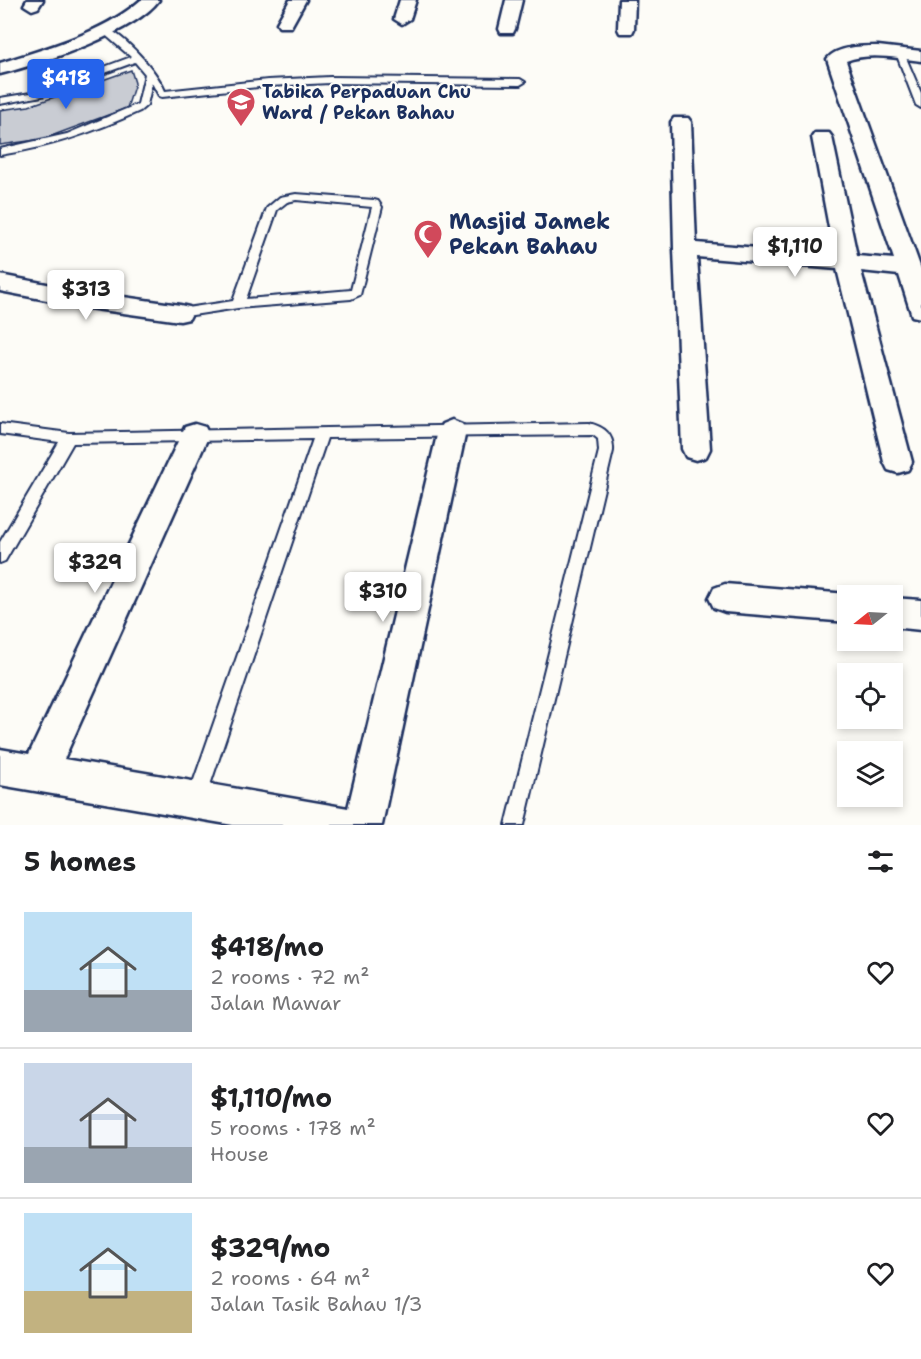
<!DOCTYPE html>
<meta charset="utf-8">
<style>
body{margin:0;font-family:"Shantell Sans",sans-serif;background:#f6f6f6;color:#202124;height:100vh;display:flex;flex-direction:column;font-size:22px;white-space:nowrap}
*{box-sizing:border-box;margin:0}
p{font-size:20px;color:#757577}
.icon{flex:none;width:33px;height:33px;fill:none;stroke:currentColor;stroke-width:2;stroke-linecap:round;stroke-linejoin:round}
.map{position:relative;height:825px;overflow:hidden}
.drawer{display:flex;flex-direction:column;background:#fff;flex:1}
.drawer>*{flex:none}
.needle{width:39px;rotate:252deg}
.fabs{position:absolute;left:837px;top:585px;display:grid;gap:12px}
.fabs a{display:grid;place-items:center;width:66px;height:66px;border-radius:0px;background:#fff;box-shadow:0 3px 9px #0003;font-size:30px}
.price{position:absolute;translate:-50% -51px;padding:0 14px;border-radius:6px;background:#fff;color:#222;font-size:20px;line-height:39px;filter:drop-shadow(0 2px 3px #0008)}
.price::after{content:'';position:absolute;left:50%;top:36px;width:18px;height:14px;margin-left:-9px;background:inherit;clip-path:polygon(0 0,100% 0,50% 100%)}
.price.current{background:#2563eb;color:#fff}
ul{padding:0;list-style:none}
li{display:flex;align-items:center;gap:18px;height:150px;padding:0 24px}
li+li{border-top:2px solid #e0e0e0}
li span{display:grid;place-items:center;flex:none;width:168px;height:120px;border-radius:0px;color:#555}
li>.icon{margin-inline-start:auto}
span .icon{width:72px;height:72px;fill:#fffc;stroke-width:1}
li b{font-size:26px}
h2{display:flex;justify-content:space-between;align-items:center;height:72px;padding:0 24px;font-size:26px}
.map>svg:first-child{display:block}
</style>
<div class="map">
<svg width="921" height="825" viewBox="0 0 921 825">
<rect width="100%" height="100%" fill="#fdfcf7"/>
<filter id="ink" filterUnits="userSpaceOnUse"><feTurbulence type="fractalNoise" baseFrequency=".0167" numOctaves="2"/><feDisplacementMap in="SourceGraphic" scale="12" xChannelSelector="R" yChannelSelector="G"/><feConvolveMatrix kernelMatrix="1 2 1 2 8 2 1 2 1" color-interpolation-filters="sRGB"/></filter>
<g filter="url(#ink)">
<path fill="#c9ccd3" stroke="#1b2f5e" stroke-width="1.5" d="M 131,70 L 135,83 L 127,108 L 43,139 L 0,145 L 0,110 L 29,106 Z"/>
<g fill="none" stroke-linecap="round" stroke-linejoin="round">
<g stroke="#1b2f5e" stroke-width="4">
<path id="service" d="M 105,27 C 125,36 157,71 165,91 L 268,80 L 330,77 L 520,79 L 525,82 L 520,85 L 330,83 L 268,86 L 162,97 L 159,96 L 152,83 L 147,105 L 140,111 C 95,132 50,147 0,155 L 0,149 L 67,134 L 138,104 L 145,74 L 135,62 L 42,96 L 0,104 L 0,98 L 37,92 L 131,57 L 102,32 L 101,30 Z
M 900,50 L 904,53 L 921,93 L 921,108 L 916,105 L 896,53 Z
M 296,194 L 374,200 L 378,201 L 382,207 L 360,295 L 351,299 L 238,308 L 180,317 L 176,316 L 174,313 L 180,309 L 233,301 L 267,208 L 280,197 ZM 296,200 L 372,207 L 351,290 L 246,299 L 277,210 L 287,202 Z
M 589,423 C 604,427 614,434 613,451 L 524,825 L 506,825 L 599,451 L 598,439 L 593,435 L 327,438 L 205,800 L 203,807 L 196,809 L 189,807 L 187,800 L 313,439 L 73,443 L 5,561 L 0,563 L 0,542 L 59,442 L 0,434 L 0,424 L 69,433 Z"/>
</g>
<g stroke="#1b2f5e" stroke-width="5">
<path id="minor" d="M 27,0 L 43,0 L 38,8 L 32,10 L 24,5 Z
M 141,0 L 159,0 C 135,33 40,64 0,74 L 0,63 C 47,48 103,33 141,0 Z
M 290,0 L 306,0 L 291,27 L 279,27 L 277,23 Z
M 400,0 L 416,0 L 410,19 L 402,24 L 394,19 Z
M 506,0 L 522,0 L 515,29 L 513,33 L 501,33 L 499,29 Z
M 619,0 L 635,0 L 634,29 L 632,33 L 620,33 L 618,29 Z
M 878,46 L 921,51 L 921,61 C 897,58 869,52 846,61 L 921,269 L 921,318 L 912,316 L 899,275 L 861,271 L 912,462 L 908,470 L 898,473 L 888,470 L 884,462 L 837,269 L 697,257 L 710,449 L 706,457 L 696,460 L 686,457 L 682,449 L 674,249 L 671,122 L 674,118 L 688,118 L 691,122 L 696,243 L 834,254 L 812,137 L 815,133 L 829,133 L 832,137 L 857,256 L 894,259 L 827,59 C 837,46 863,46 878,46 Z
M 0,275 L 88,292 L 180,305 L 189,307 L 192,313 L 189,319 L 180,321 L 88,308 L 0,291 Z
M 452,420 L 462,424 L 466,431 L 382,825 L 233,825 L 0,785 L 0,749 L 29,754 L 181,435 L 185,427 L 195,424 L 205,427 L 209,435 L 64,759 L 348,808 L 438,431 L 442,424 Z
M 725,584 L 848,594 L 853,596 L 848,596 L 848,622 L 725,612 L 714,608 L 709,598 L 714,588 Z
M 892,598 L 921,600 L 921,630 L 892,627 Z"/>
</g>
<use href="#service" fill="#fdfcf7" fill-rule="evenodd"/>
<use href="#minor" fill="#fdfcf7" fill-rule="evenodd"/>
</g>
</g>
<defs>
<g id="school-pin" transform="scale(1.5)"><path d="M0 17L-7.5 6A9.5 9.5 0 1 1 7.5 6Z" fill="#d1495b" stroke="#fdfcf7"/><path d="M0-5L7-2L0 1L-7-2ZM-4 1L0 2.5L4 1V4Q0 6-4 4Z" fill="#fff"/></g>
<g id="mosque-pin" transform="scale(1.5)"><path d="M0 17L-7.5 6A9.5 9.5 0 1 1 7.5 6Z" fill="#d1495b" stroke="#fdfcf7"/><path d="M3.5-4.9A6 6 0 1 0 3.5 4.9A5 5 0 1 1 3.5-4.9Z" fill="#fff"/></g>
</defs>
<g fill-rule="evenodd">
<use href="#school-pin" x="241" y="102"/>
<use href="#mosque-pin" x="428" y="234"/>
</g>
<g text-anchor="middle" dominant-baseline="central" stroke-width="4.5" stroke-linejoin="round" paint-order="stroke">
<g font-size="18" font-weight="bold" fill="#1b2f5e" stroke="#fdfcf7" text-anchor="start">
<text x="262" y="92">Tabika Perpaduan Chu<tspan x="262" dy="21">Ward / Pekan Bahau</tspan></text>
</g>
<g font-size="22" font-weight="bold" fill="#1b2f5e" stroke="#fdfcf7" text-anchor="start">
<text x="449" y="221">Masjid Jamek<tspan x="449" dy="25">Pekan Bahau</tspan></text>
</g>
</g>
</svg>
<div class="fabs">
<a><svg class="needle" viewBox="-14 -14 28 28"><path d="M0-13l5 13h-10z" fill="#e53935"/><path d="M0 13l5-13h-10z" fill="#757577"/></svg></a>
<a><svg class="icon" aria-label="locate" viewBox="0 0 24 24"><circle cx="12" cy="12" r="6"/><path d="M12 2v4M12 18v4M2 12h4M18 12h4"/></svg></a>
<a><svg class="icon" aria-label="layers" viewBox="0 0 24 24"><path d="M12 4l9 5-9 5-9-5zM3 14l9 5 9-5"/></svg></a>
</div>
<b class="price current" style="left:66px;top:110px">$418</b>
<b class="price" style="left:795px;top:278px">$1,110</b>
<b class="price" style="left:86px;top:321px">$313</b>
<b class="price" style="left:95px;top:594px">$329</b>
<b class="price" style="left:383px;top:623px">$310</b>
</div>
<section class="drawer">
<h2>5 homes<svg class="icon" aria-label="filters" viewBox="0 0 24 24"><path d="M4 7h16M4 17h16"/><circle cx="9" cy="7" r="2"/><circle cx="15" cy="17" r="2"/></svg></h2>
<ul>
<li><span style="background:linear-gradient(#bfe0f5 65%,#9aa5b1 0)"><svg class="icon" aria-label="home" viewBox="0 0 24 24"><path d="M3 11l9-7 9 7M6 9v11h12V9"/></svg></span><div><b>$418/mo</b><p>2 rooms · 72 m²</p><p>Jalan Mawar</p></div><svg class="icon" aria-label="heart" viewBox="0 0 24 24"><path d="M12 20l-8-8c-3-5 5-10 8-4 3-6 11-1 8 4z"/></svg></li>
<li><span style="background:linear-gradient(#c9d6e8 70%,#9aa5b1 0)"><svg class="icon" aria-label="home" viewBox="0 0 24 24"><path d="M3 11l9-7 9 7M6 9v11h12V9"/></svg></span><div><b>$1,110/mo</b><p>5 rooms · 178 m²</p><p>House</p></div><svg class="icon" aria-label="heart" viewBox="0 0 24 24"><path d="M12 20l-8-8c-3-5 5-10 8-4 3-6 11-1 8 4z"/></svg></li>
<li><span style="background:linear-gradient(#bfe0f5 65%,#c2b280 0)"><svg class="icon" aria-label="home" viewBox="0 0 24 24"><path d="M3 11l9-7 9 7M6 9v11h12V9"/></svg></span><div><b>$329/mo</b><p>2 rooms · 64 m²</p><p>Jalan Tasik Bahau 1/3</p></div><svg class="icon" aria-label="heart" viewBox="0 0 24 24"><path d="M12 20l-8-8c-3-5 5-10 8-4 3-6 11-1 8 4z"/></svg></li>
</ul>
</section>
